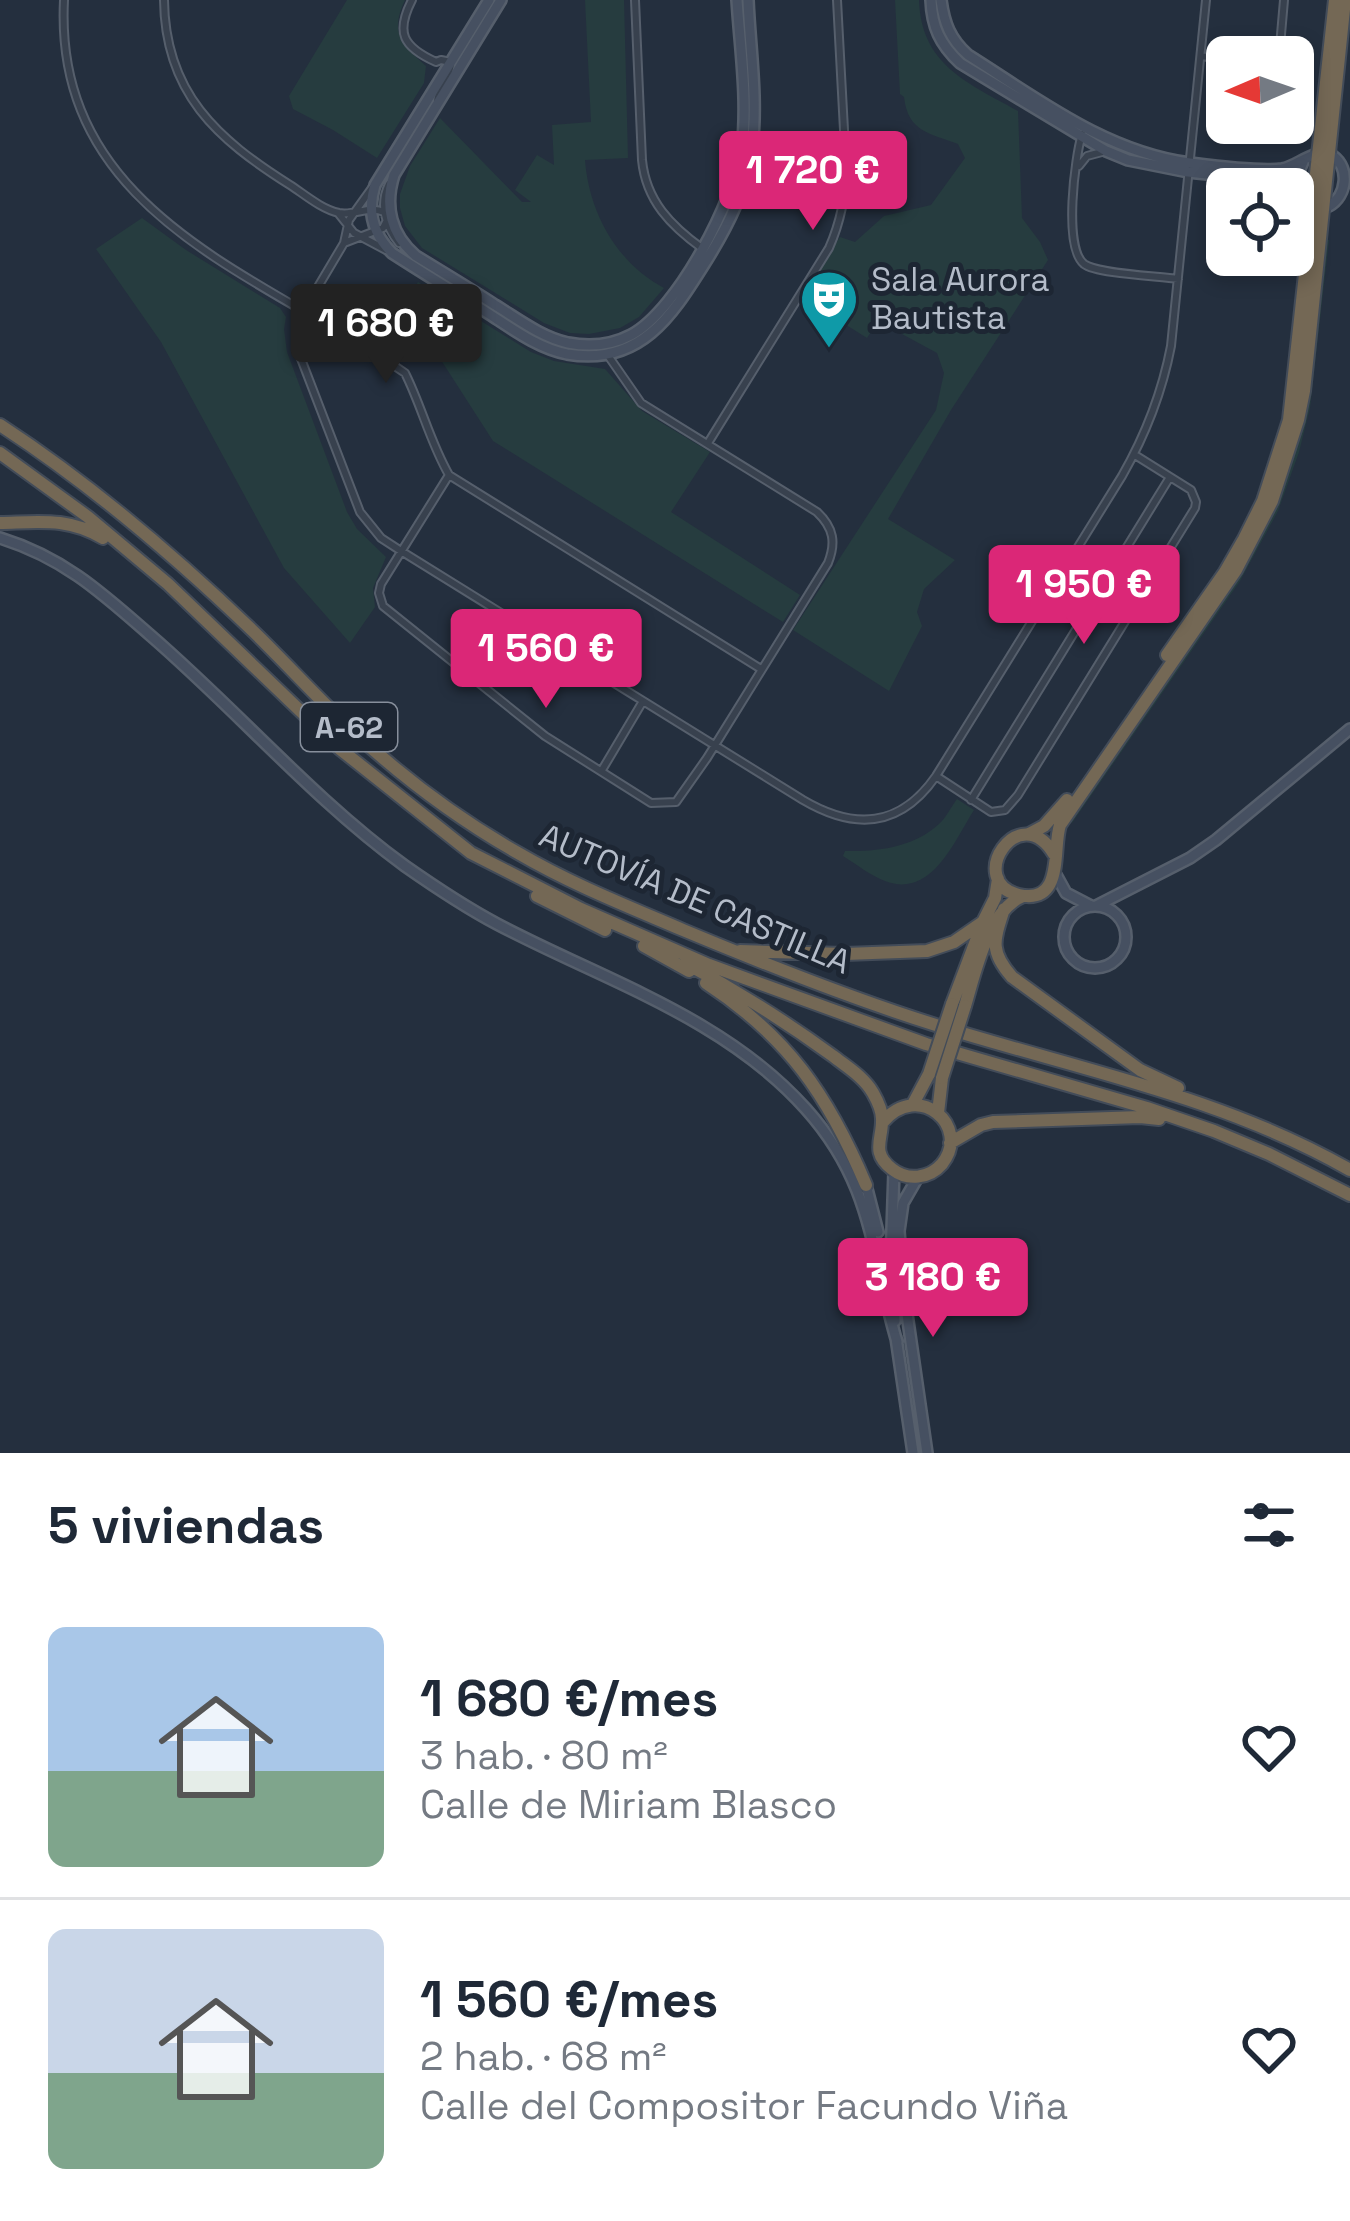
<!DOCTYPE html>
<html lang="es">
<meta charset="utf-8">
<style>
body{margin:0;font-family:"Space Grotesk",sans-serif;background:#f6f6f7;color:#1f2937;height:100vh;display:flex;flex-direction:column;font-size:45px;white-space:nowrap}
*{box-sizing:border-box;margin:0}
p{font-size:39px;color:#747a83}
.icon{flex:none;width:66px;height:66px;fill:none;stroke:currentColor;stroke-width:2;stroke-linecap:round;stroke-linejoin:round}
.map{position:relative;height:1453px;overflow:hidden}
.details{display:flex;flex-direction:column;background:#fff;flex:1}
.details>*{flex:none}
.needle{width:78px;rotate:268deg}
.buttons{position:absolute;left:1206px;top:36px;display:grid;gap:24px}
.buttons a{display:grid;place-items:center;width:108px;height:108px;border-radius:18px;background:#fff;box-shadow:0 6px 18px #0003;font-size:60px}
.price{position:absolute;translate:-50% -102px;padding:0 27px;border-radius:12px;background:#db2777;color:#fff;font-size:39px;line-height:78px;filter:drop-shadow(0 3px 6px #0008)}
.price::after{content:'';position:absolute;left:50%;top:72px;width:36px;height:27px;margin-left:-18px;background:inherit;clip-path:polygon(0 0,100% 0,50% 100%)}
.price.current{background:#222;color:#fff}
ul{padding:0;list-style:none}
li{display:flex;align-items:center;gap:36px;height:300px;padding:0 48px}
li+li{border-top:3px solid #e0e1e3}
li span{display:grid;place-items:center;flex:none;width:336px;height:240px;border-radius:18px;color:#555}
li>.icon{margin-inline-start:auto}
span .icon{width:144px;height:144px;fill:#fffc;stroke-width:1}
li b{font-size:51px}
h2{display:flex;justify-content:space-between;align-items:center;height:144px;padding:0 48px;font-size:51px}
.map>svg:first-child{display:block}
</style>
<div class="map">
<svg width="1350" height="1453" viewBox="0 0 1350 1453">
<rect width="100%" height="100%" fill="#242f3e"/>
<path fill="#263c3f" d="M 347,0 L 405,0 C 389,34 402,44 426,66 L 424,83 L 377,158 L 333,130 L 293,109 L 289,96 Z
M 585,0 L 624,0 L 628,158 L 585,160 C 589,213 617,263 664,288 L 639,317 L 620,328 L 589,334 L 570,333 L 544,323 L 422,248 L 405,226 L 400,208 L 400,194 L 410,166 L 440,118 L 522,202 L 531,202 L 515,190 L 537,155 L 554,165 L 552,125 L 591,122 Z
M 895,0 L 919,0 C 921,65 968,83 1018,111 L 1022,218 L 1040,242 L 1048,260 L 951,410 L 888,519 L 955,560 L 924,589 L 917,612 L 922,626 L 889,691 L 793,630 L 936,410 L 944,373 L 937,353 L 878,321 L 867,338 L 800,296 L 840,237 L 855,242 L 884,216 L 931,205 L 965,158 L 958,144 C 929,133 908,132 904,97 L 900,94 Z
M 142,218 L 186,250 L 280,308 L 286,317 L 284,329 L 287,352 L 347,512 L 357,529 L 386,557 L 373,588 L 375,607 L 350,643 L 284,568 L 161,342 L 96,249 Z
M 1324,239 L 1329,240 L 1310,408 L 1299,452 L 1278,511 L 1240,581 L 1072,823 L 1068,820 L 1259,538 Z
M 418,282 L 531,352 L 554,361 L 605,369 L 642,411 L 710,452 L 671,512 L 800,595 L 783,622 L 493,441 L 405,304 Z
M 957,799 L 974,810 C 954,841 932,899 885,881 C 871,876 856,864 843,856 L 845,851 C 878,852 914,847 939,824 C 946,818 951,807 957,799 Z"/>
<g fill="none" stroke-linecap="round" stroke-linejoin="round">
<g stroke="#565f6c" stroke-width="10">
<path id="street" d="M 64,0 C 53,214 261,274 405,373 C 422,407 430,442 449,475 L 761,669
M 164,0 C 165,93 217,139 290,185 C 304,194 321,209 339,213 C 355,216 369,205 384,212
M 412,0 C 395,33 403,47 436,62 L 441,60 L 451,62 C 451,77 438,87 437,102
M 635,0 L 642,160 C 646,201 671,226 703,249
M 1201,56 L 1227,59
M 1276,57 L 1280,46 L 1284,0
M 1082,134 C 1075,157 1063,247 1084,264 C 1097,274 1159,276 1178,279
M 1079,166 L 1087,156 L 1102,152
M 389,184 C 379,204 385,226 399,243
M 372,188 L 349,220 L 344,243 L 303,312 L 297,332 L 298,351 L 360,512 L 381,538 L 401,551 L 803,800 C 854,830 900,828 936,776 L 1122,476 C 1146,434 1162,393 1171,346 L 1206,0
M 338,213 L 354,233 L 386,250
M 344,243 L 383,228 L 386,222
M 708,443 L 829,248 C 841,221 846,197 846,167 L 837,0
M 449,475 L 381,584 L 379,593 L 383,606 L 545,736 L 651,803 L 676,802 L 707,758 L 828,563 C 836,543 834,528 817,512 L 641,403 L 607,354
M 602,770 L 643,701
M 936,776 L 991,812 L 1005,810 L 1018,795 L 1195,508 L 1196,502 L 1191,490 L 1135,455
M 971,800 L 1170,477"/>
</g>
<g stroke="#565f6c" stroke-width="14">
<path id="secondary" d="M 489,0 L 375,185 C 367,211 372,233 392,253 C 423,273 454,292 486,312 C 511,328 537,348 567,354 C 643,367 674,312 708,258 C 729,224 747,188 752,147 C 758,99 750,48 748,0
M 501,0 L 394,175 C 384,206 391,235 416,256 C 442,272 469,288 495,305 C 518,319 541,337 568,343 C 589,347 612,345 631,335 C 678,310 735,199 742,148 C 748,100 740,48 737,0
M 931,0 C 932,27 940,44 960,63 L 1106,151 L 1128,160 L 1188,172 L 1272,181 L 1289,189
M 941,0 C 944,23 950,39 968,55 C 1038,99 1106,152 1190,163 C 1214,166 1259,172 1282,169 C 1299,166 1314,147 1333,156 C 1350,168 1347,196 1329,206 L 1313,206 L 1293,191
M 1299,195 L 1296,177 L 1303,162
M 0,538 C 64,558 101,592 150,635 C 237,710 313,799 405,866 C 435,887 465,907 497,924 C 603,980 724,1017 806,1109 C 874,1185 870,1251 897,1342
M 1055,873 L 1066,893 L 1091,906
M1064 937a31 31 0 1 1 62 0a31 31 0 1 1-62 0Z
M 1096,906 L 1190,858 L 1216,840 L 1350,729
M 894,1171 L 891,1259 L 895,1321
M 918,1177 L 903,1203 L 899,1231 L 904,1293 L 927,1453
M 866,1185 L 878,1232
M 896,1338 L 913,1453"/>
</g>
<g stroke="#434c59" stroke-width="16">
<path id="highway" d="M 0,425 C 92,485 175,556 254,632 C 289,666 321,702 357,735 C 406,780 460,820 518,853 C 571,884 627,906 683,930 C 767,965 852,999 939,1026 C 1077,1069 1223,1097 1350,1170
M 0,453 L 88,517 L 168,584 L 340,749 L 471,853 L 581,909 L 709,965 L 926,1044 L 1147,1108 L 1214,1131 L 1269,1154 L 1350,1195
M 0,523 C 39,522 68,517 103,538
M 1167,655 L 1225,572 L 1244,539 L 1263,501 L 1289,420 L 1335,0
M 1029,834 L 1044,826 L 1067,800
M 1054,854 C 1019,797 964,882 1019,895 C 1065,905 1052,848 1060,825 L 1236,570 L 1272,501 L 1298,420 L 1304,391 L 1345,0
M 537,896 L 605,930
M 1004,909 C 994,940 989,951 1012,977 L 1140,1070 L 1178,1088
M 644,946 L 689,971
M 740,951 L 845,954 L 927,951 L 954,942 L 983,922
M 685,963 C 737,991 785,1021 833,1056 C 847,1067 864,1077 873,1093 C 877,1100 882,1111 882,1119 C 883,1139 870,1152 892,1169 C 907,1181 929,1179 942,1164 C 972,1126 918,1080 883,1122
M 706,983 C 788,1037 828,1095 866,1185
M 952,1004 L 983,922 L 995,898 L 998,879
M 965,1006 C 975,973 988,910 1023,896
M 913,1104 L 929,1074
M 938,1113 L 942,1078
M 950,1143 L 981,1125 L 993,1122 L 1140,1117 L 1159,1119"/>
</g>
<use href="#street" stroke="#38414e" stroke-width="6"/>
<use href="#secondary" stroke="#465061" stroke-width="9"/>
<use href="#highway" stroke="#746855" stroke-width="12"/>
<g stroke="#434c59" stroke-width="16" stroke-linecap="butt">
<path id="highway-bridge" d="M 929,1074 L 952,1004
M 942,1078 L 965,1006"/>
</g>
<use href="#highway-bridge" stroke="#746855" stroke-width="12"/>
</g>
<defs>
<g id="theatre-pin" transform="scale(3)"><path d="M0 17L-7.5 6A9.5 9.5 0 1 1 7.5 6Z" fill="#0f9aa8" stroke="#1d2633"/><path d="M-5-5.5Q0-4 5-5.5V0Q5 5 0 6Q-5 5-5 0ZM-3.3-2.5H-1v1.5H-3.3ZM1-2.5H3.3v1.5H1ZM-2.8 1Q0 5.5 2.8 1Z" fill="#fff"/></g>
</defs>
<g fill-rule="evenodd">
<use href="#theatre-pin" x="829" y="299"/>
</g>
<g text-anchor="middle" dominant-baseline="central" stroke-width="10" stroke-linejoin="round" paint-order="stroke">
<rect fill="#1d2633" stroke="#878f9c" stroke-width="3" x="301" y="703" width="96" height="48" rx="9"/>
<g font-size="30" font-weight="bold" fill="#b4bcc9">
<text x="349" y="727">A-62</text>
</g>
<g font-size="33" fill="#b4bcc9" stroke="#1d2633" text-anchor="start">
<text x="871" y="280">Sala Aurora<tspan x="871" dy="38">Bautista</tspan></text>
</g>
<g font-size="33" fill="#b4bcc9" stroke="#1d2633">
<text transform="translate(695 899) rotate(23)">AUTOVÍA DE CASTILLA</text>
</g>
</g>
</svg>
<div class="buttons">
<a><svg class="needle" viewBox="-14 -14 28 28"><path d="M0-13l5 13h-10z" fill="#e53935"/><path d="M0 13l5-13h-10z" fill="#747a83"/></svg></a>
<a><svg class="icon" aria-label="locate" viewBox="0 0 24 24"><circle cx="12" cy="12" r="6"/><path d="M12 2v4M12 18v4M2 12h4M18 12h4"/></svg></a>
</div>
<b class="price" style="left:813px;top:233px">1 720 €</b>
<b class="price current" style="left:386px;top:386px">1 680 €</b>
<b class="price" style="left:1084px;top:647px">1 950 €</b>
<b class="price" style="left:546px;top:711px">1 560 €</b>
<b class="price" style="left:933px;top:1340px">3 180 €</b>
</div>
<section class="details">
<h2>5 viviendas<svg class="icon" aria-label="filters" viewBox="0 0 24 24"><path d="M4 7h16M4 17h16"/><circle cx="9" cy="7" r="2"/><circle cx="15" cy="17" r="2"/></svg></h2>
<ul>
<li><span style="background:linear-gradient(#a9c7e8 60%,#7fa58c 0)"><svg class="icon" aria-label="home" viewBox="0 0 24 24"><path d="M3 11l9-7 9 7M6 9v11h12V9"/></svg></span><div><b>1 680 €/mes</b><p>3 hab. · 80 m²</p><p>Calle de Miriam Blasco</p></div><svg class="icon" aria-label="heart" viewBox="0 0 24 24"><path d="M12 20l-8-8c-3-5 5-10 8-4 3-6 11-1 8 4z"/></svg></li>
<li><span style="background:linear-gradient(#c9d6e8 60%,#7fa58c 0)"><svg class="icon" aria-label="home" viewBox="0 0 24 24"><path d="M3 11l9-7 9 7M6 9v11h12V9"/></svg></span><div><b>1 560 €/mes</b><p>2 hab. · 68 m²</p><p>Calle del Compositor Facundo Viña</p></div><svg class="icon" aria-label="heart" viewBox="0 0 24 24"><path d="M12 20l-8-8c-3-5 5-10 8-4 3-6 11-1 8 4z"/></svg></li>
</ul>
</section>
